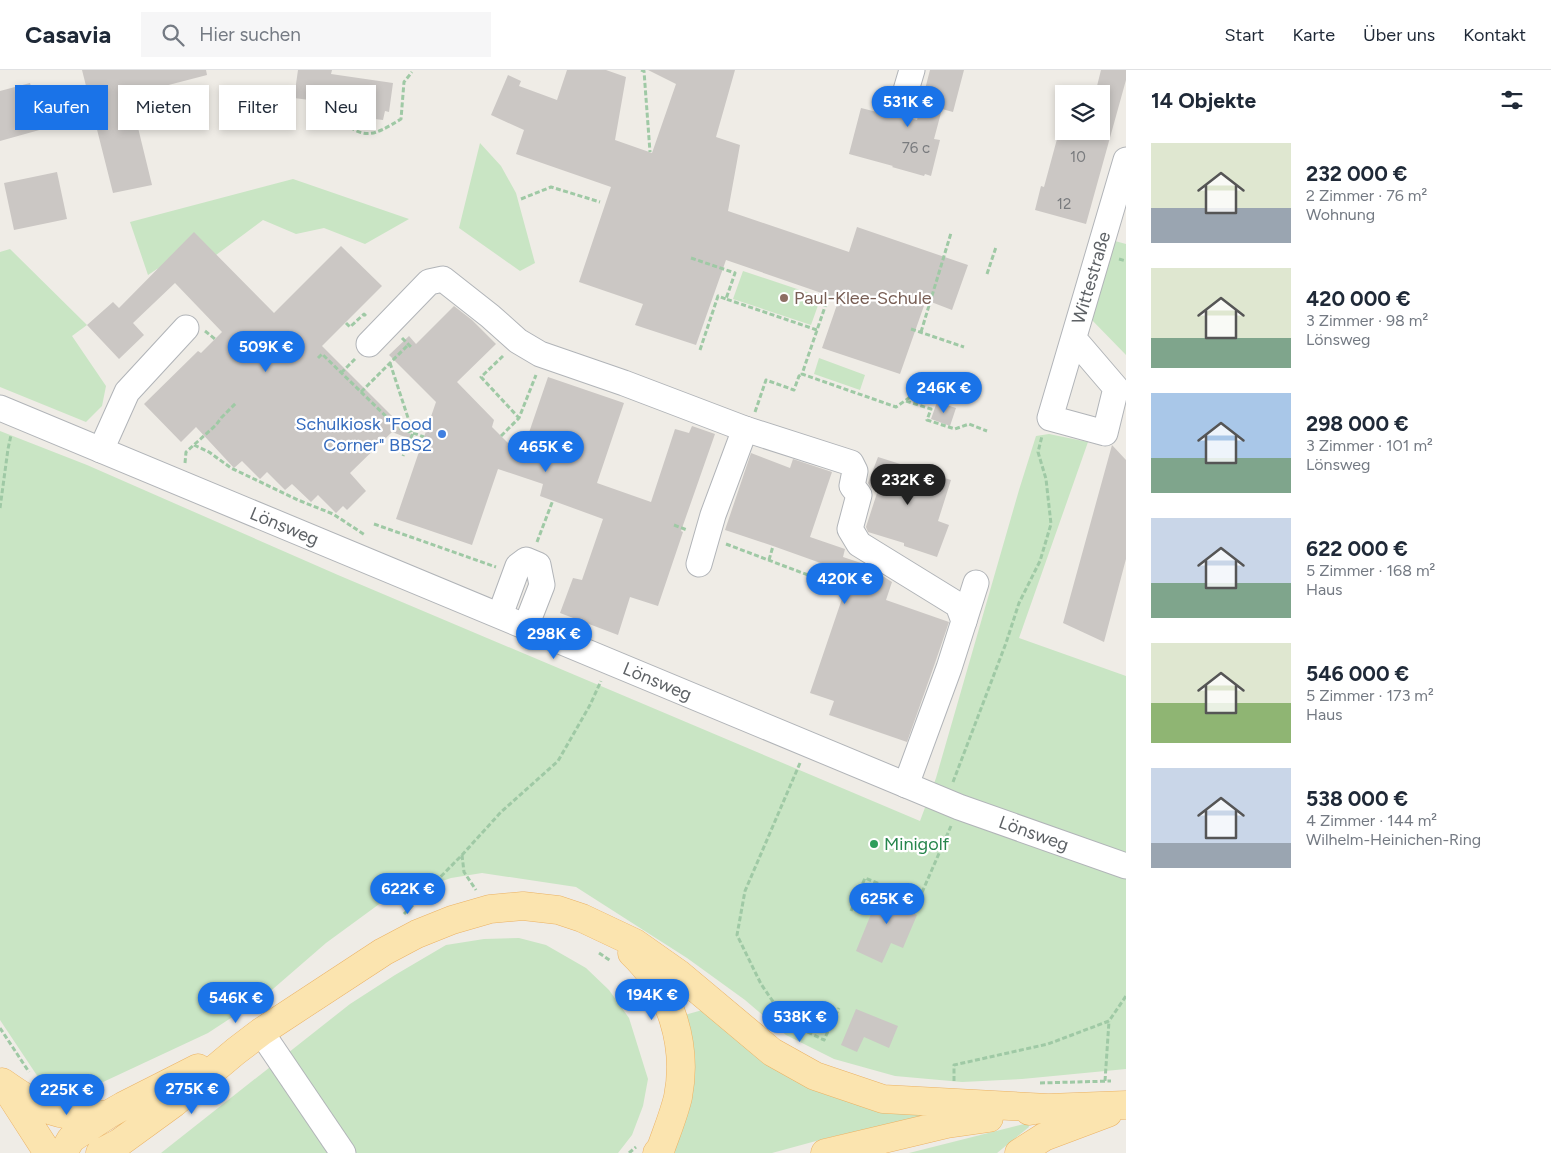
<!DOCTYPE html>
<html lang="de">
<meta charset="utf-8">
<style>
body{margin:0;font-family:Figtree,sans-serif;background:#f6f6f7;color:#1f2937;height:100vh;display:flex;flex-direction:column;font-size:19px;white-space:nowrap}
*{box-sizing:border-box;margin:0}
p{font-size:16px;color:#747a83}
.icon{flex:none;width:28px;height:28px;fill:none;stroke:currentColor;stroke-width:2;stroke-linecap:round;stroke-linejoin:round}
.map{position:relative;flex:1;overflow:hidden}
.panel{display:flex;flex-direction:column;background:#fff;width:425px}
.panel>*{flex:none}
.guide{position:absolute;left:15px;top:15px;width:475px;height:45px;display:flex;gap:10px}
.buttons{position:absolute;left:1055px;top:15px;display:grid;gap:10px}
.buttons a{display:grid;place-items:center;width:55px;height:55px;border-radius:0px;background:#fff;box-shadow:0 2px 8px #0003;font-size:25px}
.price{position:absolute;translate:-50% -42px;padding:0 11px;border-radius:18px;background:#1a73e8;color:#fff;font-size:16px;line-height:32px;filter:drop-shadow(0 1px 2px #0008)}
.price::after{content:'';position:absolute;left:50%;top:30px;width:15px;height:11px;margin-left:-8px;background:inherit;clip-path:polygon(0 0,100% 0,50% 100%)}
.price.selected{background:#222;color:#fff}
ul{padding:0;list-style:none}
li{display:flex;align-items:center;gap:15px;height:125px;padding:0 25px}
li span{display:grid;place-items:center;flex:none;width:140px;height:100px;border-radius:0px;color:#555}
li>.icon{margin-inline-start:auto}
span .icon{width:60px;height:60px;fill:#fffc;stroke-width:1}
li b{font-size:21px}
h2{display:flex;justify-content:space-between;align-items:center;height:60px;padding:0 25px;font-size:21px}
.pill{padding:0 18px;border-radius:0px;background:#fff;box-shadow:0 2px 8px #0003;font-size:18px;line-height:45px}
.pill.selected{background:#1a73e8;color:#fff}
header{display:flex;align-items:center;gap:30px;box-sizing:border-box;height:70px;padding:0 25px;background:#fff;border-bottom:1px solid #e0e1e3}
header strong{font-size:24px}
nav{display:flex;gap:28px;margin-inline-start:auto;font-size:18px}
.search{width:350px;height:45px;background:#f6f6f7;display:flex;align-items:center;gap:12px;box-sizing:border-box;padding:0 18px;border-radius:0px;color:#747a83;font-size:19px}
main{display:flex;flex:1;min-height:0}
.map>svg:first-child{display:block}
</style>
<header>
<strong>Casavia</strong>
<div class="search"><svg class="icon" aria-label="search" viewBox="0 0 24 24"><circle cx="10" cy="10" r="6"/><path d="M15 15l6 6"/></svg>Hier suchen</div>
<nav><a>Start</a><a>Karte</a><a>Über uns</a><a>Kontakt</a></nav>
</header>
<main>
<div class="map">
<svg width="1126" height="1083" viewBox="0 0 1126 1083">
<rect width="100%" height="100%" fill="#efece6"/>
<path fill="#c9e5c4" d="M 480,73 L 501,96 L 516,123 L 535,193 L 520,201 L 459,158 Z
M 293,109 L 409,149 L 365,174 L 324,158 L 296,164 L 263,150 L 216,185 L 157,199 L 148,205 L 130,152 Z
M 1115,171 L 1126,174 L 1126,285 L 1090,248 Z
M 10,179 L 87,255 L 72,266 L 106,316 L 102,336 L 86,352 L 0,317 L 0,182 Z
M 743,201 L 821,227 L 811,255 L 733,229 Z
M 819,288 L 865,305 L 860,320 L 814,304 Z
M 0,361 L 87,395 L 338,505 L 920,751 L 936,708 L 1019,420 L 1036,366 L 1049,364 L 1088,372 L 1019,568 L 1126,606 L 1126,999 L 1022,1009 L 962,1012 L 895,1006 L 834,989 L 786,965 L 745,930 L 687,888 L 576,817 L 482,803 L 451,808 L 382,832 L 326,873 L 266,925 L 208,963 L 56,1034 L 0,950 Z
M 519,868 L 546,875 L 586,898 L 609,920 L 629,948 L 648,1009 L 643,1036 L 632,1065 L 618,1083 L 161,1083 L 350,934 L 395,905 L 446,875 L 484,869 Z
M 706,939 L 744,970 L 938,1043 L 827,1068 L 772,1083 L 670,1083 L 681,946 Z
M 1028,1053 L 1029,1057 L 997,1083 L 909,1083 Z"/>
<path fill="#cbc7c4" d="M 82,0 L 206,0 L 207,5 L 130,25 L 152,115 L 113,123 Z
M 298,0 L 332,0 L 331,4 L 393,13 L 389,42 L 385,41 L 383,50 L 367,48 L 366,54 L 349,52 L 350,45 L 324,42 L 325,32 L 294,28 Z
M 567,0 L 606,0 L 626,7 L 615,70 L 652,83 L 676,14 L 648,0 L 735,0 L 716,67 L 740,75 L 728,141 L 849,182 L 857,157 L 968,195 L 952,240 L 926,230 L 900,304 L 822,278 L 839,229 L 726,190 L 696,275 L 635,255 L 643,234 L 579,212 L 611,117 L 516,84 L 524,60 L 491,45 L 508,5 L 521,11 L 519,16 L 557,30 Z
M 930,0 L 964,0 L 953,42 L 942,39 L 934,69 L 940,70 L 931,106 L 925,104 L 924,106 L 892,97 L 893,96 L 849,84 L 861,38 L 905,49 L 905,47 L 917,50 Z
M 1101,0 L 1126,0 L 1126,10 L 1086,154 L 1035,140 L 1041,116 L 1044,117 L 1060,58 L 1064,59 L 1064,61 L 1073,61 L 1101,68 L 1101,18 L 1097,16 Z
M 30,13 L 43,59 L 0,71 L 0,21 Z
M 57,102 L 67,149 L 14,160 L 4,113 Z
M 194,162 L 274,243 L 341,176 L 382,216 L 322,276 L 418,372 L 392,362 L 350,403 L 366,421 L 347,440 L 343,436 L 336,443 L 318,425 L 311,432 L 292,414 L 285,420 L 267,402 L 260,409 L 242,391 L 234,398 L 196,357 L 181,372 L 144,334 L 198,281 L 201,283 L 222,262 L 175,213 L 133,253 L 144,265 L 119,289 L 87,255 L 113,232 L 119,238 Z
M 454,236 L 472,250 L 496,274 L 457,312 L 494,350 L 492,357 L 521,386 L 548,307 L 624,333 L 597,413 L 651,432 L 675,359 L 689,363 L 692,356 L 715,364 L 681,461 L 683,462 L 658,536 L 630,527 L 618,565 L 560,543 L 573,508 L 582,510 L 603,449 L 540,426 L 543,414 L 498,399 L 472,475 L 396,449 L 436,332 L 389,285 L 409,266 L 416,274 Z
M 937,332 L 956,338 L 950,356 L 931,349 Z
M 1112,375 L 1126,390 L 1126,489 L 1104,572 L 1063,553 Z
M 751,383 L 790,398 L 793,389 L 832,402 L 810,467 L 845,479 L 843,487 L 864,494 L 892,512 L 886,530 L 949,552 L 935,593 L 907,672 L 829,645 L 834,631 L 810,623 L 847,514 L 838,512 L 843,501 L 773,476 L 725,460 Z
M 878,387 L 951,410 L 938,451 L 949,455 L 937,487 L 904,476 L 904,473 L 868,462 L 866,457 L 878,420 L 871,418 L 868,413 Z
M 882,817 L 911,830 L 906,840 L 917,845 L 903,878 L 891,873 L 882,893 L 856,881 Z
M 856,939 L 898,956 L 889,978 L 864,967 L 857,982 L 841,975 Z"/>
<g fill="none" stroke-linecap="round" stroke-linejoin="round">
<g stroke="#b1b4b8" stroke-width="27">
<g id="minor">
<path d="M 904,27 L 912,0"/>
<path id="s1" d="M 1074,269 L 1116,318 L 1105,363 L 1050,348 L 1126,90"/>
<path d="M 369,274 L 429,212 L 443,209 L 490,246 L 518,271 L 540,284 L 624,313 L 745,359 L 713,445 L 699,494"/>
<path id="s2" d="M 0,338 L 959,737 L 1126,796"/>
<path d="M 745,359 L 851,393 L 855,401 L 852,416 L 859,425 L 850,459 L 859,474 L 958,535 L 964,551 L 949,598 L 906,715"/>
<path d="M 101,380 L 127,322 L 186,258"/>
<path d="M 500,545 L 518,496 L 526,490 L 538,495 L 542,515 L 526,556"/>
<path d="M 964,551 L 976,513"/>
<path d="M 261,962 L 343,1083"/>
</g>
</g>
<g stroke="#ebb264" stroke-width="29">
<path id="major" d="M 632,883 C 671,920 688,975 678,1027 C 674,1044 667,1061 661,1078 L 657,1083
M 2,1012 C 40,1039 61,1051 109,1044
M 8,1021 L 48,1083
M 1029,1041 L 1048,1038 L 1126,1035
M 63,1083 L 71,1069 L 109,1044 L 123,1036 L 198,998
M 100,1083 L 119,1073 L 174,1033 L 236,981 L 261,962 L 383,882 L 417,864 L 452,850 L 490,839 L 523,836 L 558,840 L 582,848 L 635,873 L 679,904 L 772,982 L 815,1006 L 883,1029 L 1048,1038
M 825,1083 L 947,1054 L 989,1048
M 1019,1083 L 1044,1067 L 1108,1043"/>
</g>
<path stroke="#9fc9a5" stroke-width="3" stroke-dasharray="5 2.5" stroke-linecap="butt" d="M 641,0 L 644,1 L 650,82
M 338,48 C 365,71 373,66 401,49 L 404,12 L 412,2
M 521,129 L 551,117 L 600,132
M 691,188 L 735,203 L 726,229 L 817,260
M 1119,189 L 1126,191
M 987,204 L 996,177
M 829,225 L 802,304 L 896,337 L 936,309 L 953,309
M 346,253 L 350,257 L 364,244 L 367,247
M 911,259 L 964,277
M 205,261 L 215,269
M 921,262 L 951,163
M 402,268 L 412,278
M 700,280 L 718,226 L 726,229
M 503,286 L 481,307 L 519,348
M 318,288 L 322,284 L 397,357 L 424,367
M 390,293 L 413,363 L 403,386
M 341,303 L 355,289
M 361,322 L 408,275
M 906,331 L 931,339 L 927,350 L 955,359 L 969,354 L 987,361
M 755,342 L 766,310 L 794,320 L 799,306 L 802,304
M 501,366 L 519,348 L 536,305
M 194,375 L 209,382 L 231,398 L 298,430 L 333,444 L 365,465
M 185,393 L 186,382 L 216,355 L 221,348 L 236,333
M 0,438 L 8,379 L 11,365
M 374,454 L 496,497
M 674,455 L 687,460
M 537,472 L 553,430
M 726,474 L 845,519
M 769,490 L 773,476
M 800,693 L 745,821 L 737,865 L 761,914 L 787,952 L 824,970 L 839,938
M 953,712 L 1006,573 L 1019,533 L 1040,491 L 1051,454 L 1046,409 L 1038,382 L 1042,366
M 462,785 L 464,802 L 476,820
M 851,841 L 865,808 L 919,830
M 913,843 L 951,756
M 404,844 L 462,785 L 501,742 L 558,691 L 590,635 L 601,611
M 599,883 L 611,891
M 0,958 L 29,1002
M 954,1011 L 954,995 L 1048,974 L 1109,951 L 1126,926
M 1105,1011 L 1109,951
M 1040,1013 L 1111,1011
M 629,1083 L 636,1077"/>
<use href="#minor" stroke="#fff" stroke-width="25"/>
<use href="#major" stroke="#fbe4af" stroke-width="28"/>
</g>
<circle fill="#8d6e63" stroke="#fff" stroke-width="2" cx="784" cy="228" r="5"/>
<circle fill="#3f7fe0" stroke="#fff" stroke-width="2" cx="442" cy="364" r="5"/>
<circle fill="#2e9e5b" stroke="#fff" stroke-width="2" cx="874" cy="774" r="5"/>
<g text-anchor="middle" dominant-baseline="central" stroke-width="4.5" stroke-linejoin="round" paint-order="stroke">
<g font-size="15" fill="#797b7e">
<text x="916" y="78">76 c</text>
<text x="1078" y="87">10</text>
<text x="1064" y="134">12</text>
</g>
<g font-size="18" fill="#5e6266" stroke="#fff">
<text stroke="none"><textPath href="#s1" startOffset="314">Wittestraße</textPath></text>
<text stroke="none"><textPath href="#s2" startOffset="308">Lönsweg</textPath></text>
<text stroke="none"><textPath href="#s2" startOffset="712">Lönsweg</textPath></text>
<text stroke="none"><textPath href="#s2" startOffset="1118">Lönsweg</textPath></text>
</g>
<g font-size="18" fill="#785e54" stroke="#fff" text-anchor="start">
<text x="794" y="228">Paul-Klee-Schule</text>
</g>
<g font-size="18" fill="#366cbe" stroke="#fff" text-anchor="end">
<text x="432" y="354">Schulkiosk "Food<tspan x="432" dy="21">Corner" BBS2</tspan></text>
</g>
<g font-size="18" fill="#27864d" stroke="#fff" text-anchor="start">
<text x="884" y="774">Minigolf</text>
</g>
</g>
</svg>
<div class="buttons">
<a><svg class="icon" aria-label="layers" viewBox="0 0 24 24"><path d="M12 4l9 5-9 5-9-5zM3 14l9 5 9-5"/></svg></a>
</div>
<b class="price" style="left:908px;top:58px">531K €</b>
<b class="price" style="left:266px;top:303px">509K €</b>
<b class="price" style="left:944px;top:344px">246K €</b>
<b class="price" style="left:546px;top:403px">465K €</b>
<b class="price selected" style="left:908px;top:436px">232K €</b>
<b class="price" style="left:845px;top:535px">420K €</b>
<b class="price" style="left:554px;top:590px">298K €</b>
<b class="price" style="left:408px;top:845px">622K €</b>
<b class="price" style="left:887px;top:855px">625K €</b>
<b class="price" style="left:652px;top:951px">194K €</b>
<b class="price" style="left:236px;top:954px">546K €</b>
<b class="price" style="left:800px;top:973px">538K €</b>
<b class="price" style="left:192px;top:1045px">275K €</b>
<b class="price" style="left:67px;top:1046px">225K €</b>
<div class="guide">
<a class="pill selected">Kaufen</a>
<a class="pill">Mieten</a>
<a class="pill">Filter</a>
<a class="pill">Neu</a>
</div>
</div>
<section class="panel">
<h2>14 Objekte<svg class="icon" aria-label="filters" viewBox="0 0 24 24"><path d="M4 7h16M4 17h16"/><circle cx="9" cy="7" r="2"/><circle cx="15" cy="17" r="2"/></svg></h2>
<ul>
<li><span style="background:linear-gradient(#dfe7d0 65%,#9aa5b1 0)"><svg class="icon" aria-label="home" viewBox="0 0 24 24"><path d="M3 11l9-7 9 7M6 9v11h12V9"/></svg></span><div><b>232 000 €</b><p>2 Zimmer · 76 m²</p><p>Wohnung</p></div></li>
<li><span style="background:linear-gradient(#dfe7d0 70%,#7fa58c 0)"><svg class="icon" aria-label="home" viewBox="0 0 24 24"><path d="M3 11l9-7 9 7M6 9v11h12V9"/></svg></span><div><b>420 000 €</b><p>3 Zimmer · 98 m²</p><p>Lönsweg</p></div></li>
<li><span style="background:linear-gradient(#a9c7e8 65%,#7fa58c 0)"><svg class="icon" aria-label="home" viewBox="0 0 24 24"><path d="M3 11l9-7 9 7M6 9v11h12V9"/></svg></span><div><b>298 000 €</b><p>3 Zimmer · 101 m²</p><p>Lönsweg</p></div></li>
<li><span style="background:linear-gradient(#c9d6e8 65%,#7fa58c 0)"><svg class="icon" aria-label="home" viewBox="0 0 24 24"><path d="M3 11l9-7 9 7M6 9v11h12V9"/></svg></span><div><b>622 000 €</b><p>5 Zimmer · 168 m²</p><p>Haus</p></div></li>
<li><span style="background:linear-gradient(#dfe7d0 60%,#8fb573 0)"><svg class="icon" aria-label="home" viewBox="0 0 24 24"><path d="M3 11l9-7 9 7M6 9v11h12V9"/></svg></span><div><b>546 000 €</b><p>5 Zimmer · 173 m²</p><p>Haus</p></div></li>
<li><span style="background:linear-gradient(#c9d6e8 75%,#9aa5b1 0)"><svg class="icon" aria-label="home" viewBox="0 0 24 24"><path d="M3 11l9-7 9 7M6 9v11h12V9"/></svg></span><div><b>538 000 €</b><p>4 Zimmer · 144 m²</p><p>Wilhelm-Heinichen-Ring</p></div></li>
</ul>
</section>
</main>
